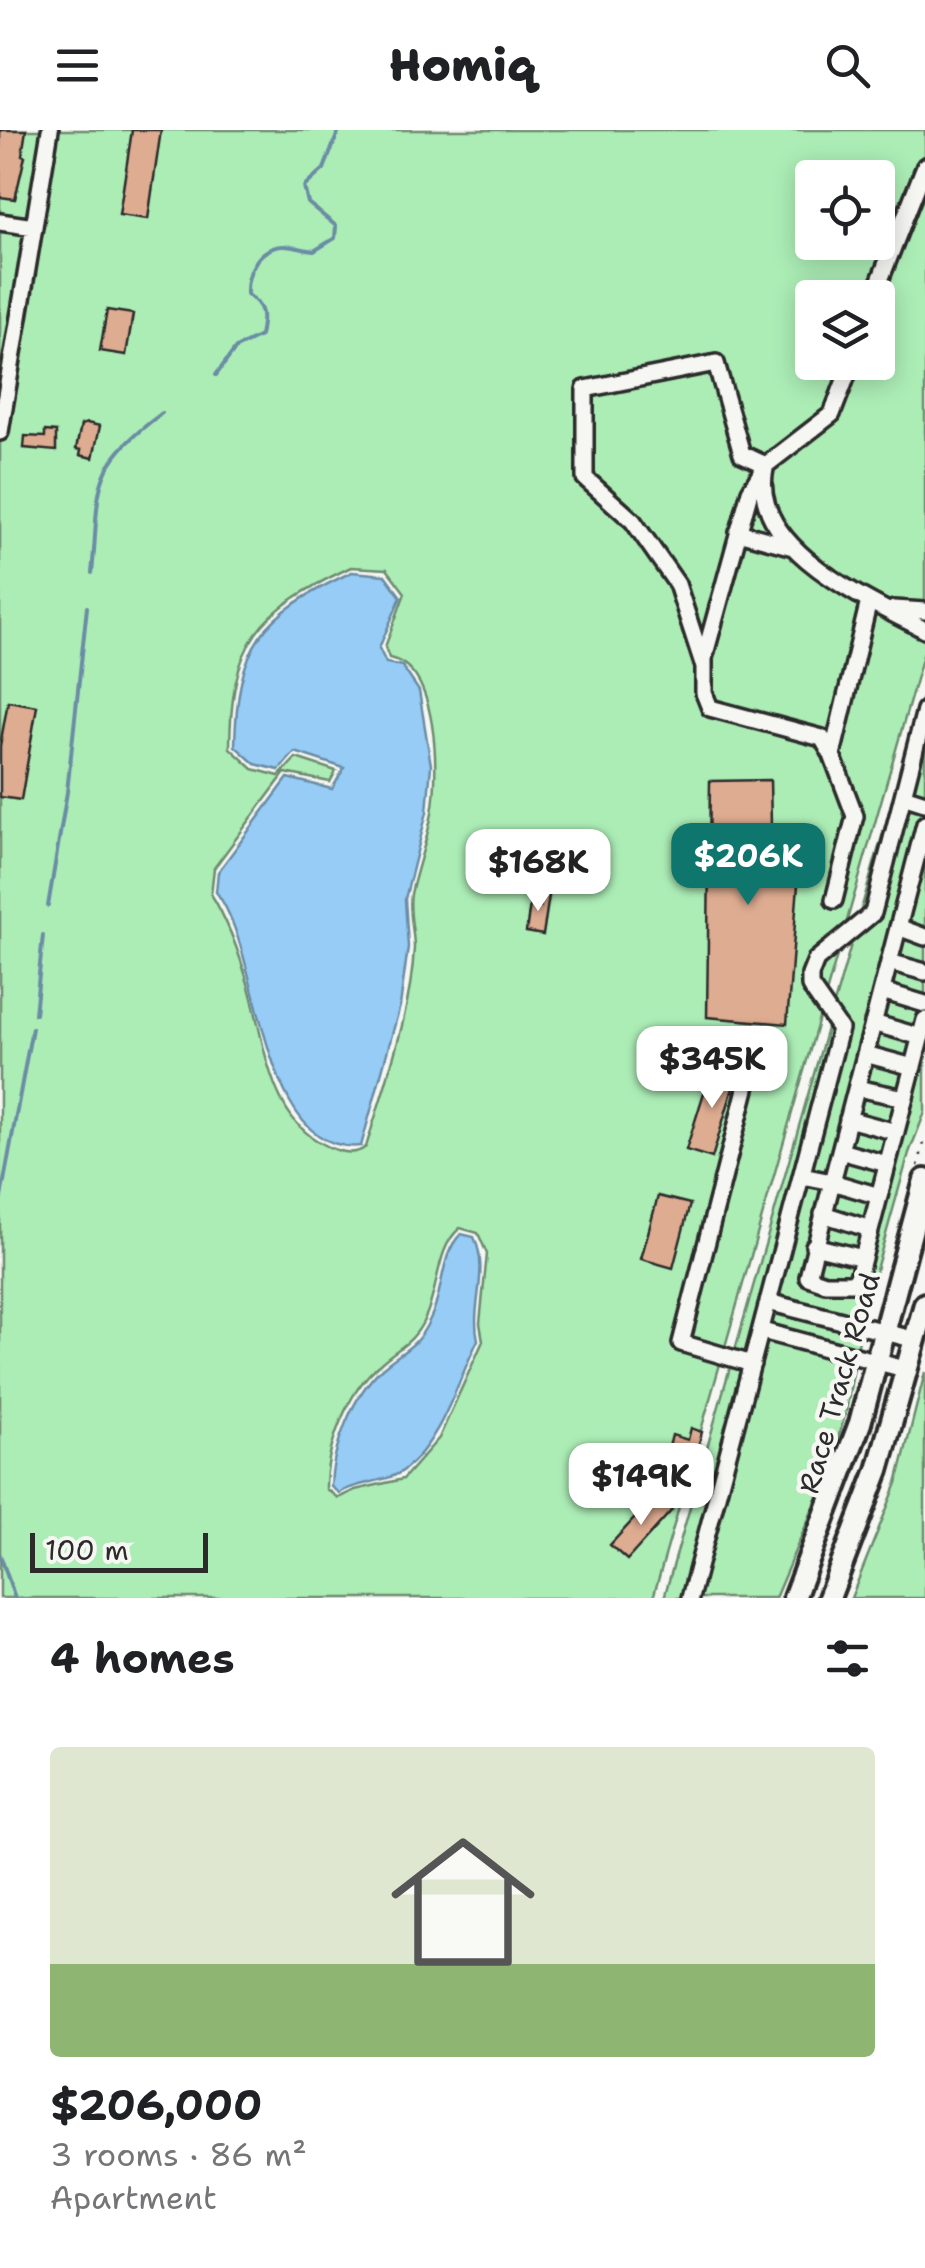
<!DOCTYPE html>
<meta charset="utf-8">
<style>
body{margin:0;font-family:"Shantell Sans",sans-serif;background:#f6f6f6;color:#202124;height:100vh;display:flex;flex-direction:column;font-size:38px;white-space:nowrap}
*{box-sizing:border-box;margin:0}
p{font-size:32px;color:#757577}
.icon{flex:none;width:55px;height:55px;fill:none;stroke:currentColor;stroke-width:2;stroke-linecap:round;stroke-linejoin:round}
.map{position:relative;height:1468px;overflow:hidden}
.panel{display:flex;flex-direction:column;background:#fff;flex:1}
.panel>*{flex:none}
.tools{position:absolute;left:795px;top:30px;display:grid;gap:20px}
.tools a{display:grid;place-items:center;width:100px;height:100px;border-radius:10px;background:#fff;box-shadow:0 5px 25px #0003;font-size:50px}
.scale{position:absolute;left:30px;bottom:25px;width:178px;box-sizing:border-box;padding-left:10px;border:5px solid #2b2b2b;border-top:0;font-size:28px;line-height:35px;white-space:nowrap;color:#2b2b2b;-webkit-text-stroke:8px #f6f6f2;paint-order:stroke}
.price{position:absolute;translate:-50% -85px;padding:0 22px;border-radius:20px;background:#fff;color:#222;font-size:32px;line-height:65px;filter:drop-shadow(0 2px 5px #0008)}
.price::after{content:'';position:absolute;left:50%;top:60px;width:30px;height:22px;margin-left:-15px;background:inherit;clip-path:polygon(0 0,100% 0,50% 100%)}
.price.active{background:#0f766e;color:#fff}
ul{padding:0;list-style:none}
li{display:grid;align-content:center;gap:20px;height:530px;padding:0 50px}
li span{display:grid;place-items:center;height:310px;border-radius:10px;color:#555}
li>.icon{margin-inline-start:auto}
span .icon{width:180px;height:180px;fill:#fffc;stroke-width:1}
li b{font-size:42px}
h2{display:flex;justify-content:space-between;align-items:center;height:120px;padding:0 50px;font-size:42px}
header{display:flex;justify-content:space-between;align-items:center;height:130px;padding:0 50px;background:#fff;font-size:45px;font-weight:800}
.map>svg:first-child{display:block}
</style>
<header><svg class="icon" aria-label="menu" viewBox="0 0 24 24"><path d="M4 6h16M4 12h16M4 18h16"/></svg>Homiq<svg class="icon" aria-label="search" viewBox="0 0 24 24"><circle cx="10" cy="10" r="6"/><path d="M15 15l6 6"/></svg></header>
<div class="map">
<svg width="925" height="1468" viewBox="0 0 925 1468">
<rect width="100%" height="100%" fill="#f6f6f2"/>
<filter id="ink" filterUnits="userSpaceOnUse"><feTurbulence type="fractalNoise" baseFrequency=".01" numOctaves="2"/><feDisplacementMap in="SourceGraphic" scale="20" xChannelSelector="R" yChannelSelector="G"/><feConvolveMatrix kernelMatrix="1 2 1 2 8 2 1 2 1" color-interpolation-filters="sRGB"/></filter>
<g filter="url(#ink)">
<path fill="#acedb6" stroke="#6c8c70" stroke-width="2.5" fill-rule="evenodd" d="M 0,0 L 925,0 L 925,518 L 653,1468 L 0,1468 ZM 812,48 L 878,48 L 878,112 L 812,112 ZM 812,168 L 878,168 L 878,232 L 812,232 ZM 351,437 L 387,439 L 405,463 L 385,517 L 389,528 C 439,537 439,643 432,683 C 427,711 417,737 411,764 C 408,782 414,800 414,818 C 411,885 385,953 366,1017 C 357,1024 348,1024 337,1020 C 269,998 266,916 249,857 C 240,825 228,791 211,764 L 214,738 L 285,643 L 330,652 L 336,641 L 296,628 L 279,646 L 253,639 L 230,618 C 231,510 257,482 351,437 ZM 460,1098 L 478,1103 L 487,1124 L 480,1193 L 483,1211 L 439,1308 L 403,1349 L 355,1360 L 338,1368 L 326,1359 C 326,1317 347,1261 381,1233 C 399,1217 413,1213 424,1190 C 440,1159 435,1119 460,1098 Z
M 925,556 L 925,982 L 909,1023 L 864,1182 L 846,1282 L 826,1348 L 775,1468 L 664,1468 Z
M 925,1242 L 925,1468 L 851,1468 L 897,1353 Z"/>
<path fill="#96ccf5" stroke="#6b8ca4" stroke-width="2.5" d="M 352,442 L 385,445 L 401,467 L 379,518 L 386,533 L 402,536 L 419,561 L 431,635 L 427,682 L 405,769 L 408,817 L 400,876 L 361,1016 C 258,1027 263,821 216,762 L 218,742 L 288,648 L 332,659 L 344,638 L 295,622 L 279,640 L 255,634 L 235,616 C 237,513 261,485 352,442 Z
M 461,1104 L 474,1107 C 490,1142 470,1176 478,1210 C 457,1252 442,1310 404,1340 C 387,1353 359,1351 339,1363 L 331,1357 C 332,1318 352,1266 382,1238 C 405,1218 416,1219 430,1189 C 444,1162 440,1124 461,1104 Z"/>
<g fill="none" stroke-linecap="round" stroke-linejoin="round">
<path stroke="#6b8ca4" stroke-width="4" d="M 216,245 L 236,218 L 260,206 C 264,185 265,177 247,164 C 246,144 257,118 282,116 C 291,115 304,120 314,121 L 335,108 L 336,96 L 308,73 L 304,57 L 324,39 L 339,0
M 92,443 C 101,357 86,340 162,283
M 48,776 L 67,662 L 87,477
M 35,884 L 43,805
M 0,1073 L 32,898
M 0,1425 L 15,1468"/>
</g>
<path fill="#deac91" stroke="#2b2b2b" stroke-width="2.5" d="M 0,0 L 26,0 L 22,25 L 25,26 L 15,69 L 0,67 Z
M 132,0 L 161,0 L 148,89 L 119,85 Z
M 107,180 L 133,184 L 126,225 L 100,221 Z
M 87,293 L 100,296 L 93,328 L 80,325 L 81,320 L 76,319 L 81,295 Z
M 45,301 L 56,302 L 56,321 L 24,318 L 25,306 L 45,307 Z
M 8,571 L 37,576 L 21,670 L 0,667 L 0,616 Z
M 770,650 L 772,740 L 799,742 L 787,894 L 707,887 L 710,651 Z
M 550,759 L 543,805 L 526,802 L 530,774 L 540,776 L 535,766 Z
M 713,934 L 738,941 L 712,1028 L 686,1020 Z
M 658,1066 L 690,1074 L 673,1138 L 641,1129 Z
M 691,1298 L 702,1302 L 694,1331 L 686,1329 L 682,1342 L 664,1337 L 672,1305 L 688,1310 Z
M 656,1365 L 672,1380 L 627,1430 L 610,1415 Z"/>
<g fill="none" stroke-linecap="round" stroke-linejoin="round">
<g stroke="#2b2b2b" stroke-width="22">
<path id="minor" d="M 0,92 L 34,97
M 873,168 L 925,36
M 0,302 L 50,0
M 765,339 C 748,418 868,470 925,500
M 738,402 L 793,417
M 894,479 L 925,481
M 703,534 L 677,454 L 633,391 L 585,348 L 585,259 L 716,233 L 742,324 L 766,335
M 832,625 L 822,608 L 710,578 L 704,563 L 704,528 L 750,361 L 766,335 L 832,284 L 852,232
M 903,666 L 925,673
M 834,770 L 855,686 L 832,625 L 869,471
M 898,797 L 925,807
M 889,832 L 925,842
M 882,861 L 925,874
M 873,893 L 921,907
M 865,924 L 913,937
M 857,958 L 905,968
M 848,989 L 896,1002
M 840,1021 L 887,1034
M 802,1046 L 832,1052 L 808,1147 L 825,1153 L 852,1153 L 858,1147 L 925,890
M 879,1066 L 832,1052 L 925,694
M 823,1084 L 870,1099
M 814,1116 L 863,1128
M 768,1172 L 916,1210
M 762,1201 L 908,1240
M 752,1234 L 681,1213 L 758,912
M 690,1468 L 840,899 L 810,856 L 810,845 L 816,830 L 873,783 L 925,580"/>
</g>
<g stroke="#2b2b2b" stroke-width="28">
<path id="major" d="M 794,1468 L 860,1293 L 925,1050
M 829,1468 L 878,1340 L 925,1174"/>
</g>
<path stroke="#2b2b2b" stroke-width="2.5" stroke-dasharray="2.5 8" stroke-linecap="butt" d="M 918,1036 L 925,1009"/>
<use href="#minor" stroke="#f6f6f2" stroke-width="15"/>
<use href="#major" stroke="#f6f6f2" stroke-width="20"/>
</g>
</g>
<g text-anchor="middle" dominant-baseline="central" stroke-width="9" stroke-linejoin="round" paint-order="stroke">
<g font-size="28" fill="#2b2b2b" stroke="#f6f6f2">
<text transform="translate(839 1253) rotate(-74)">Race Track Road</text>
</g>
</g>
</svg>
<div class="tools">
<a><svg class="icon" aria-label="locate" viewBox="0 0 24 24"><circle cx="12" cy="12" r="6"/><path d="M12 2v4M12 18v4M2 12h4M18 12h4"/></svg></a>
<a><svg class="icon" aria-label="layers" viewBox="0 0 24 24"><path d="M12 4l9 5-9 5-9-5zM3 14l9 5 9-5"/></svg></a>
</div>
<div class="scale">100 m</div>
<b class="price active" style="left:748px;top:778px">$206K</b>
<b class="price" style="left:538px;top:784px">$168K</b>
<b class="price" style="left:712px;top:981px">$345K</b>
<b class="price" style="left:641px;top:1398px">$149K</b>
</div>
<section class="panel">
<h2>4 homes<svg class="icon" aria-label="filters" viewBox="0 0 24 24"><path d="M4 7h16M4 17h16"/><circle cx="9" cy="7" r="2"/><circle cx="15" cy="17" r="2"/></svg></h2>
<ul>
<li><span style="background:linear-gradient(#dfe7d0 70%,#8fb573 0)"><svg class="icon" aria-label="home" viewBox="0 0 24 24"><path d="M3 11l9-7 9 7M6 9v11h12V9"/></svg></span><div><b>$206,000</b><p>3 rooms · 86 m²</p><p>Apartment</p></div></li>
</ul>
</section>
